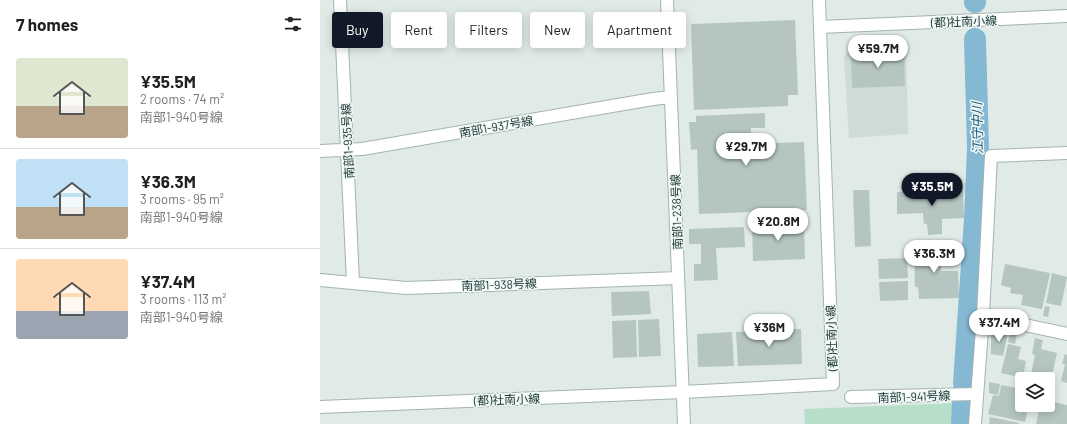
<!DOCTYPE html>
<meta charset="utf-8">
<style>
body{margin:0;font-family:Barlow,"Noto Sans JP",sans-serif;background:#f6f6f6;color:#202124;height:100vh;display:flex;flex-direction:column;font-size:15px;white-space:nowrap}
*{box-sizing:border-box;margin:0}
p{font-size:13px;color:#757577}
.icon{flex:none;width:22px;height:22px;fill:none;stroke:currentColor;stroke-width:2;stroke-linecap:round;stroke-linejoin:round}
.map{position:relative;flex:1;overflow:hidden}
.details{display:flex;flex-direction:column;background:#fff;width:320px}
.details>*{flex:none}
.banner{position:absolute;left:12px;top:12px;width:380px;height:36px;display:flex;gap:8px}
.fabs{position:absolute;left:695px;top:372px;display:grid;gap:8px}
.fabs a{display:grid;place-items:center;width:40px;height:40px;border-radius:4px;background:#fff;box-shadow:0 2px 10px #0003;font-size:20px}
.price{position:absolute;translate:-50% -34px;padding:0 9px;border-radius:14px;background:#fff;color:#222;font-size:13px;line-height:26px;filter:drop-shadow(0 1px 2px #0008)}
.price::after{content:'';position:absolute;left:50%;top:24px;width:12px;height:9px;margin-left:-6px;background:inherit;clip-path:polygon(0 0,100% 0,50% 100%)}
.price.on{background:#111827;color:#fff}
ul{padding:0;list-style:none}
li{display:flex;align-items:center;gap:12px;height:100px;padding:0 16px}
li+li{border-top:1px solid #e0e0e0}
li span{display:grid;place-items:center;flex:none;width:112px;height:80px;border-radius:4px;color:#555}
li>.icon{margin-inline-start:auto}
span .icon{width:48px;height:48px;fill:#fffc;stroke-width:1}
li b{font-size:17px}
h2{display:flex;justify-content:space-between;align-items:center;height:48px;padding:0 16px;font-size:17px}
.chip{padding:0 14px;border-radius:4px;background:#fff;box-shadow:0 2px 10px #0003;font-size:14px;line-height:36px}
.chip.on{background:#111827;color:#fff}
main{display:flex;flex:1;min-height:0}
.map>svg:first-child{display:block}
</style>
<main>
<section class="details">
<h2>7 homes<svg class="icon" aria-label="filters" viewBox="0 0 24 24"><path d="M4 7h16M4 17h16"/><circle cx="9" cy="7" r="2"/><circle cx="15" cy="17" r="2"/></svg></h2>
<ul>
<li><span style="background:linear-gradient(#dfe7d0 60%,#b9a48a 0)"><svg class="icon" aria-label="home" viewBox="0 0 24 24"><path d="M3 11l9-7 9 7M6 9v11h12V9"/></svg></span><div><b>¥35.5M</b><p>2 rooms · 74 m²</p><p>南部1-940号線</p></div></li>
<li><span style="background:linear-gradient(#bfe0f5 60%,#b9a48a 0)"><svg class="icon" aria-label="home" viewBox="0 0 24 24"><path d="M3 11l9-7 9 7M6 9v11h12V9"/></svg></span><div><b>¥36.3M</b><p>3 rooms · 95 m²</p><p>南部1-940号線</p></div></li>
<li><span style="background:linear-gradient(#ffd9b3 65%,#9aa5b1 0)"><svg class="icon" aria-label="home" viewBox="0 0 24 24"><path d="M3 11l9-7 9 7M6 9v11h12V9"/></svg></span><div><b>¥37.4M</b><p>3 rooms · 113 m²</p><p>南部1-940号線</p></div></li>
</ul>
</section>
<div class="map">
<svg width="747" height="424" viewBox="0 0 747 424">
<rect width="100%" height="100%" fill="#e0ebe8"/>
<path fill="#cedbd8" d="M 586,43 L 588,134 L 529,138 L 524,57 L 529,50 L 536,45 Z"/>
<path fill="#b7dec9" d="M 638,403 L 638,424 L 485,424 L 484,409 Z"/>
<g fill="none" stroke-linecap="round" stroke-linejoin="round">
<path stroke="#85b8d3" stroke-width="22" d="M 655,0 L 655,2
M 644,384 L 655,219 L 658,148 L 655,39
M 642,424 L 643,402"/>
</g>
<path fill="#b5c6c2" d="M 475,20 L 478,95 L 468,95 L 468,106 L 374,110 L 371,24 Z
M 584,50 L 585,86 L 532,88 L 531,53 Z
M 445,113 L 445,128 L 431,128 L 431,144 L 484,142 L 487,210 L 379,214 L 377,149 L 371,150 L 369,122 L 376,122 L 376,116 Z
M 533,190 L 549,190 L 551,246 L 535,247 Z
M 643,190 L 644,218 L 622,219 L 622,234 L 608,235 L 607,224 L 604,224 L 603,213 L 577,214 L 577,192 Z
M 484,224 L 485,259 L 433,261 L 432,226 Z
M 424,227 L 425,247 L 396,248 L 398,280 L 374,281 L 374,264 L 381,264 L 381,244 L 369,244 L 369,229 Z
M 621,244 L 621,271 L 638,271 L 639,298 L 599,299 L 598,287 L 595,287 L 594,245 Z
M 587,258 L 588,278 L 559,279 L 558,259 Z
M 685,264 L 730,273 L 722,309 L 701,305 L 703,295 L 690,293 L 691,288 L 681,285 Z
M 732,273 L 747,277 L 741,306 L 726,303 Z
M 588,281 L 588,300 L 560,301 L 559,282 Z
M 329,291 L 331,314 L 292,316 L 291,292 Z
M 725,306 L 730,307 L 728,317 L 723,316 Z
M 339,319 L 341,356 L 319,357 L 318,320 Z
M 316,320 L 317,357 L 293,358 L 292,321 Z
M 481,329 L 482,364 L 418,366 L 416,332 Z
M 677,330 L 688,333 L 683,356 L 671,354 L 671,335 Z
M 412,332 L 414,366 L 378,367 L 377,334 Z
M 690,333 L 697,335 L 695,344 L 688,342 Z
M 715,338 L 723,340 L 721,349 L 737,353 L 730,385 L 728,385 L 728,379 L 710,379 L 715,355 L 712,354 Z
M 688,344 L 701,347 L 698,359 L 706,361 L 703,378 L 681,373 Z
M 745,354 L 747,355 L 747,383 L 741,381 L 745,364 L 742,364 Z
M 669,382 L 680,384 L 678,395 L 669,393 Z
M 681,385 L 702,389 L 702,405 L 709,405 L 705,422 L 668,414 L 673,395 L 679,396 Z
M 728,401 L 747,405 L 747,424 L 716,424 L 720,405 L 728,405 Z
M 670,417 L 700,423 L 699,424 L 669,424 Z"/>
<g fill="none" stroke-linecap="round" stroke-linejoin="round">
<g stroke="#a3b3b0" stroke-width="14">
<path id="pedestrian" d="M 531,397 L 656,394"/>
</g>
<g stroke="#a3b3b0" stroke-width="14">
<path id="minor" d="M 20,0 L 33,282
M 347,0 L 364,424
M 0,151 L 42,149 L 333,99 L 351,97
M 0,280 L 86,288 L 358,278
M 663,316 L 747,334
M 655,424 L 663,316 L 671,156 L 747,153"/>
</g>
<g stroke="#a3b3b0" stroke-width="14">
<path id="tertiary" d="M 499,0 L 500,27
M 0,407 L 363,392 L 513,384 L 500,27 L 747,16"/>
</g>
<use href="#pedestrian" stroke="#fff" stroke-width="12"/>
<use href="#minor" stroke="#fff" stroke-width="12"/>
<use href="#tertiary" stroke="#fff" stroke-width="12"/>
</g>
<g text-anchor="middle" dominant-baseline="central" stroke-width="3" stroke-linejoin="round" paint-order="stroke">
<g font-size="12" fill="#203c3a" stroke="#f0f8f5">
<text transform="translate(644 21) rotate(-2)">(都)社南小線</text>
<text transform="translate(176 126) rotate(-10)">南部1-937号線</text>
<text transform="translate(27 141) rotate(-93)">南部1-935号線</text>
<text transform="translate(356 212) rotate(-92)">南部1-238号線</text>
<text transform="translate(179 284) rotate(-2)">南部1-938号線</text>
<text transform="translate(511 338) rotate(-92)">(都)社南小線</text>
<text transform="translate(594 396) rotate(-2)">南部1-941号線</text>
<text transform="translate(187 399) rotate(-2)">(都)社南小線</text>
</g>
<g font-size="13" font-style="italic" fill="#17577b" stroke="#f0f8f5">
<text transform="translate(657 128) rotate(-91)">江守中川</text>
</g>
</g>
</svg>
<div class="fabs">
<a><svg class="icon" aria-label="layers" viewBox="0 0 24 24"><path d="M12 4l9 5-9 5-9-5zM3 14l9 5 9-5"/></svg></a>
</div>
<b class="price" style="left:558px;top:69px">¥59.7M</b>
<b class="price" style="left:426px;top:167px">¥29.7M</b>
<b class="price on" style="left:612px;top:207px">¥35.5M</b>
<b class="price" style="left:458px;top:242px">¥20.8M</b>
<b class="price" style="left:614px;top:274px">¥36.3M</b>
<b class="price" style="left:679px;top:343px">¥37.4M</b>
<b class="price" style="left:449px;top:348px">¥36M</b>
<div class="banner">
<a class="chip on">Buy</a>
<a class="chip">Rent</a>
<a class="chip">Filters</a>
<a class="chip">New</a>
<a class="chip">Apartment</a>
</div>
</div>
</main>
